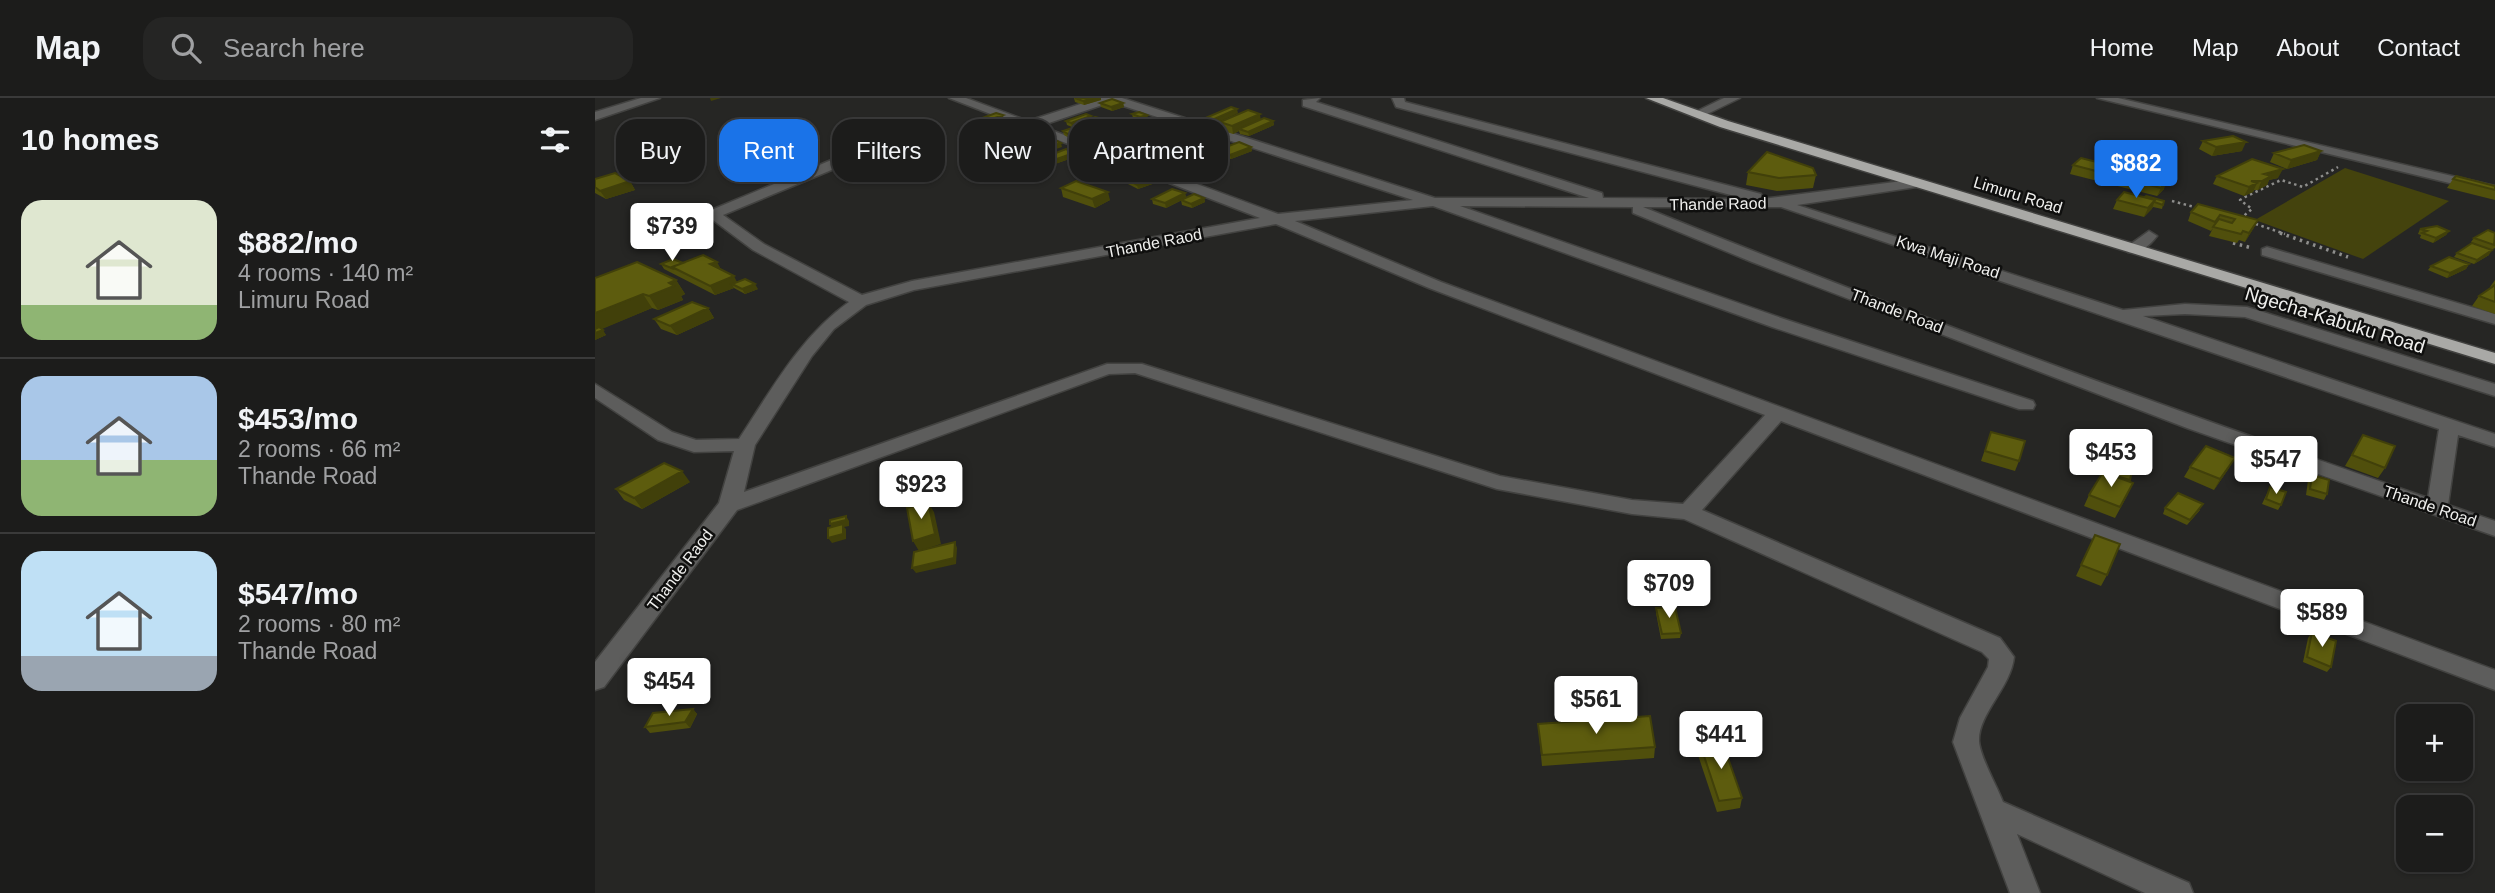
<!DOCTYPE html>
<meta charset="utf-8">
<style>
body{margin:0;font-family:Helvetica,sans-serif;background:#252524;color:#f1f3f6;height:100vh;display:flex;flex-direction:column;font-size:26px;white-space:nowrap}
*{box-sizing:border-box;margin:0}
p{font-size:23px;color:#a0a1a3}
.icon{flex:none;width:38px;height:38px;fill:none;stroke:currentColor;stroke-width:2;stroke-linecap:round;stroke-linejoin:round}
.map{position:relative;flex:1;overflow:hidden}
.side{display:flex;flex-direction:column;background:#1c1c1b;width:595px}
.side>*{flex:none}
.top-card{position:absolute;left:21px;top:21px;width:665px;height:63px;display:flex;gap:14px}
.controls{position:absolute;left:1801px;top:606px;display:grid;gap:14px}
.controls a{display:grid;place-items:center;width:77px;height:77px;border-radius:14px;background:#1c1c1b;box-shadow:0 2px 5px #0004,0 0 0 2px #3a3a3a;font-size:35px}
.price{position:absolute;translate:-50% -60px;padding:0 16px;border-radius:7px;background:#fff;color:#222;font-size:23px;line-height:46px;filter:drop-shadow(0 2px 4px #0008)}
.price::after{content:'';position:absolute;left:50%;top:42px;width:21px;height:16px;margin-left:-10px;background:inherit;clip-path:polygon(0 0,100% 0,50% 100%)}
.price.on{background:#1a73e8;color:#fff}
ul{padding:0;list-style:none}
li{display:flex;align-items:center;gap:21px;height:175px;padding:0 21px}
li+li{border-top:2px solid #3a3a3a}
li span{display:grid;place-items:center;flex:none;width:196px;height:140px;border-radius:21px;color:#555}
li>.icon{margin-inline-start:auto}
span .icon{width:84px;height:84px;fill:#fffc;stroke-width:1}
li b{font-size:30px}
h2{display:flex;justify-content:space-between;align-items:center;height:84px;padding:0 21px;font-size:30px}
.tag{padding:0 24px;border-radius:21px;background:#1c1c1b;box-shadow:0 2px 5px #0004,0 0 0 2px #3a3a3a;font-size:24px;line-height:63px}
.tag.on{background:#1a73e8;color:#fff}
header{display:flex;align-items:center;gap:42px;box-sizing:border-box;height:98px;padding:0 35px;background:#1c1c1b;border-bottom:2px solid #3a3a3a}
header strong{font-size:33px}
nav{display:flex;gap:38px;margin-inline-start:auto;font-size:24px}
.search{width:490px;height:63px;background:#252524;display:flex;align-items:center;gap:18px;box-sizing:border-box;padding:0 24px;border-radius:21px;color:#a0a1a3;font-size:26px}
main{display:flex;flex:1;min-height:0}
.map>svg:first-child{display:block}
</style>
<header>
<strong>Map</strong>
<div class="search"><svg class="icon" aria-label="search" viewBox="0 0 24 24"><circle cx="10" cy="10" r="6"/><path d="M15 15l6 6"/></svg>Search here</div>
<nav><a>Home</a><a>Map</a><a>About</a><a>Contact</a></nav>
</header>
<main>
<section class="side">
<h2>10 homes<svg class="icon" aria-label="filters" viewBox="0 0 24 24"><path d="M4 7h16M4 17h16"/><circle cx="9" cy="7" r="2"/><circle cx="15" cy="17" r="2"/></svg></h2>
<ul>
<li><span style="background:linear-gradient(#dfe7d0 75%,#8fb573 0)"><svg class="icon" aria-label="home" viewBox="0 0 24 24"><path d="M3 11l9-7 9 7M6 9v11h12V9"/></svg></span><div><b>$882/mo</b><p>4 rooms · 140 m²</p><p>Limuru Road</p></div></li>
<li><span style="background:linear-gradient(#a9c7e8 60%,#8fb573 0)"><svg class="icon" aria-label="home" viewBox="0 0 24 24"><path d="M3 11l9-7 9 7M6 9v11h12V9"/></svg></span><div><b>$453/mo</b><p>2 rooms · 66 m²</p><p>Thande Road</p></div></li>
<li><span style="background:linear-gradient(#bfe0f5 75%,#9aa5b1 0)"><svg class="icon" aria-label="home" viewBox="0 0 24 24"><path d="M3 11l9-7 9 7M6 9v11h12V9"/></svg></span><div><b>$547/mo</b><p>2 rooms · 80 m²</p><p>Thande Road</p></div></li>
</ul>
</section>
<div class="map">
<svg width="1900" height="795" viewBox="0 0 1900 795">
<rect width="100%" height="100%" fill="#262624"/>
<path fill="#44430d" d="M 1750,70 L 1854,103 L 1768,161 L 1660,122 Z"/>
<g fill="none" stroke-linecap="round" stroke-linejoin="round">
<g stroke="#424240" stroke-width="3">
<path id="minor" d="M 46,0 L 65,0 L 0,22 L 0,14 Z
M 354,0 L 371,0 L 433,23 L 504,0 L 527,0 L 840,100 L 994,100 L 708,8 L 708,2 L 725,0 L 721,4 L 1007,95 L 1008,100 L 1151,101 L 801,9 L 797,0 L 809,0 L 810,4 L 1166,96 L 1167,101 L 1323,81 L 1330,85 L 1328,88 L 1202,107 L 1528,212 L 1590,206 L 1652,209 L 1900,286 L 1900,298 L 1650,219 L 1590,216 L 1548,218 L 1900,336 L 1900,349 L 1863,337 L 1853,407 L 1900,423 L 1900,438 L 1592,330 L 1157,164 L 1038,115 L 1038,109 L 865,108 L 1189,221 L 1438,303 L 1440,307 L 1438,311 L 1424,311 L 1177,229 L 838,108 L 700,123 L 846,184 L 1900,572 L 1900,592 L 1186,323 L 1107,412 L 1405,540 L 1419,559 C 1416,589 1383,616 1384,643 C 1385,659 1402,688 1408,704 L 1594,785 L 1598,795 L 1550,795 L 1422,736 L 1445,795 L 1415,795 L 1358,644 L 1365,620 L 1393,569 L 1394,561 L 1387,554 L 1089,421 L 1037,416 L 902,391 L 540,275 L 514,276 L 142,412 L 9,589 L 0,592 L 0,564 L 124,405 L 139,353 L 99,354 L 63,342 L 0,300 L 0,286 L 77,334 L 101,342 L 144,341 C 177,291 205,239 254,204 L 158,152 L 114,119 L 114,113 L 270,48 L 280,48 L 280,54 L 128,117 L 169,146 L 267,197 L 317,183 L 665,120 ZM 516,4 L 818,102 L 683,116 L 445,28 ZM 1048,109 L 1186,109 L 1844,331 L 1833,400 C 1569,309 1307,214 1048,109 ZM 681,126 L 834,190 L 1170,317 L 1088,406 L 1037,402 L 905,378 L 547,266 L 512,266 L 149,394 L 160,347 L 217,258 L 239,231 L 271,207 L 319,192 Z
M 1129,0 L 1145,0 L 1106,19 L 1096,16 Z
M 1502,0 L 1523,0 L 1900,88 L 1900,96 Z
M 1554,133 L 1562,138 C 1555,147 1544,157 1533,154 L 1533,148 Z
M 1672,149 L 1900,216 L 1900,226 L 1667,157 L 1667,151 Z"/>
</g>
<g stroke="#424240" stroke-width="3">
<path id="highway" d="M 1051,0 L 1068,0 L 1133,23 L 1900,255 L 1900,266 L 1125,29 Z"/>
</g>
<path stroke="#8e8e8c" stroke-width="2.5" stroke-dasharray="2.5 3.5" stroke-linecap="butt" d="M 1577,103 L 1603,110
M 1645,121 L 1657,111 L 1645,102 L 1650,99 L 1686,82 L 1708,89 L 1743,69
M 1655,124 L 1690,136"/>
<path stroke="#8e8e8c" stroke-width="3.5" stroke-dasharray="2.5 4.5" stroke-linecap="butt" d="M 1685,135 L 1753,159
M 1638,145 L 1657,150"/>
<use href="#minor" fill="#5d5d5c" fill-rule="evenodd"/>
<use href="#highway" fill="#a9a9a6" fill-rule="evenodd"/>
</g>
<path fill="#504f0c" d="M 479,0 L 506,0 L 506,2 L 489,7 L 480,4 Z
M 505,5 L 528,5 L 529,9 L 517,13 L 506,9 Z
M 643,15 L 616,27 L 609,25 L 608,21 Z
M 537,16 L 552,17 L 553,21 L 546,23 L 538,20 Z
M 496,18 L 497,21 L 520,26 L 521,30 L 488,43 L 482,41 L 481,37 L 474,40 L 469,37 L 468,33 L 492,27 L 491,24 L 477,29 L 472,27 L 471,23 Z
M 409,22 L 387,30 L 381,27 L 379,23 Z
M 666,22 L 678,23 L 679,27 L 654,38 L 645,36 L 644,33 L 638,36 L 626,32 L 625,24 Z
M 420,24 L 421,28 L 401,34 L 396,32 L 394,28 Z
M 603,34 L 604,38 L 591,44 L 574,39 L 573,35 Z
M 1608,43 L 1647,53 L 1617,58 L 1604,51 Z
M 567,44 L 568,48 L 537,60 L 530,58 L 528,53 Z
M 656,49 L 657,53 L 636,61 L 624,56 L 623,52 Z
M 570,50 L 586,51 L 607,61 L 578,74 L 565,70 L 563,61 L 576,56 L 571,54 Z
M 1726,53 L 1722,62 L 1692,71 L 1675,64 L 1679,55 Z
M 479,55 L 480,59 L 457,67 L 449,64 L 448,60 Z
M 478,60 L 503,62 L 504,66 L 492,71 L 479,65 Z
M 257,63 L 278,68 L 309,71 L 295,78 L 278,73 L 276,70 L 270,73 L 259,67 Z
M 620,64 L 621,68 L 611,73 L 607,72 L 608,74 L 592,82 L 582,79 L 580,74 L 601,68 L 600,65 Z
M 1478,67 L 1569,91 L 1562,98 L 1475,76 Z
M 1153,74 L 1221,77 L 1218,90 L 1182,93 L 1151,87 Z
M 1622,78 L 1683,80 L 1674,82 L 1672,87 L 1663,92 L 1659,92 L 1658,94 L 1649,98 L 1618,86 Z
M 564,79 L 566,83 L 543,91 L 531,85 L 530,80 Z
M 0,81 L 35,83 L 40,92 L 11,101 L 0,95 Z
M 1858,81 L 1900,88 L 1900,102 L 1852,90 Z
M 466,90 L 515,102 L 500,110 L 468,99 Z
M 590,95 L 591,100 L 571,110 L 558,106 L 557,101 Z
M 1550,99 L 1569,103 L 1567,111 L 1558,109 L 1549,119 L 1518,111 L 1522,102 Z
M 609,100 L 610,104 L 597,110 L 587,107 L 586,102 Z
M 1603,106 L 1663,122 L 1658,131 L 1650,144 L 1644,142 L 1642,145 L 1614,138 L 1618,130 L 1616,133 L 1593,123 L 1596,114 Z
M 1825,131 L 1854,133 L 1851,137 L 1838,145 L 1825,140 L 1826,137 L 1823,136 Z
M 1900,135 L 1900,150 L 1896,152 L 1876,144 L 1879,140 Z
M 1862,155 L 1894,157 L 1879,166 L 1859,159 Z
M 88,165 L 126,172 L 142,184 L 163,191 L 150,196 L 139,190 L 120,197 L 69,171 L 66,166 Z
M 1874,166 L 1871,171 L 1852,180 L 1833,172 L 1836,168 Z
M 0,180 L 81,182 L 90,196 L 86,198 L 88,202 L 63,212 L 57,210 L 6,231 L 11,237 L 0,242 Z
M 1900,182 L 1900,216 L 1877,208 L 1884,198 L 1897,190 L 1895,189 Z
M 113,210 L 119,220 L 82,237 L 66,231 L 59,221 Z
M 1396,334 L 1424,363 L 1420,373 L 1386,363 Z
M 1768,337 L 1790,370 L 1783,380 L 1750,368 Z
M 1510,360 L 1535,382 L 1533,396 L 1520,420 L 1489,408 L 1494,397 L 1505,379 L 1508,366 Z
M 1595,369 L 1634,370 L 1619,392 L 1589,379 Z
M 1717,377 L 1732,396 L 1729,402 L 1711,397 L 1713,382 Z
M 95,384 L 47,411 L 29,402 L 21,391 Z
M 1675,389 L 1686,407 L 1683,412 L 1667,406 Z
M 1570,410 L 1605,412 L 1592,427 L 1568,416 Z
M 1500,437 L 1512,477 L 1506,488 L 1481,478 Z
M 1061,510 L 1086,535 L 1085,540 L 1066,541 L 1061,515 Z
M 1717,534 L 1736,569 L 1732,574 L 1708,564 L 1713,540 Z
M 98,611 L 102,616 L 95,630 L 55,635 L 50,629 Z
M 943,626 L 1060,649 L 1059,660 L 947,668 Z
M 1105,646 L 1147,700 L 1145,710 L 1122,714 L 1103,657 Z"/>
<path fill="#41400a" d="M 115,0 L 126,0 L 116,3 Z
M 498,0 L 506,0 L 506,2 L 489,7 L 488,3 Z
M 528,5 L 529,9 L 517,13 L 516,9 Z
M 642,11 L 643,15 L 616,27 L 615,23 Z
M 665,16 L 666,24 L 644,31 L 644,33 L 638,36 L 637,28 Z
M 408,17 L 409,22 L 387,30 L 386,25 Z
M 552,17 L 553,21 L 546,23 L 545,19 Z
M 496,18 L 497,22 L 477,29 L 476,25 Z
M 678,23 L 679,27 L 654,38 L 653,34 Z
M 420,24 L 421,28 L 401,34 L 400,30 Z
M 520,26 L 521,30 L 488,43 L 487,39 Z
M 495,28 L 496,32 L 474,40 L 473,36 Z
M 603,34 L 604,38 L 591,44 L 590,40 Z
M 567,44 L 568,48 L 537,60 L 535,56 Z
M 1651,44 L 1647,53 L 1617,58 L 1621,49 Z
M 466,45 L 467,49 L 437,59 L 436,55 Z
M 656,49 L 657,53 L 636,61 L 635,57 Z
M 605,53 L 607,61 L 578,74 L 576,66 Z
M 1726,53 L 1722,62 L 1692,71 L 1696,62 Z
M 479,55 L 480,59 L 457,67 L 456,63 Z
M 503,62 L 504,66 L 492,71 L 491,66 Z
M 620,64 L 621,68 L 611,73 L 610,68 Z
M 277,65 L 279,70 L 276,69 L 276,70 L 270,73 L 268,68 Z
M 307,67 L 309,71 L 295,78 L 293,73 Z
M 607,70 L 608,74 L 592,82 L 591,78 Z
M 1688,71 L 1683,80 L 1674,82 L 1672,87 L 1663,92 L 1669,76 Z
M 564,79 L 566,83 L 543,91 L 542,87 Z
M 1572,82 L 1569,91 L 1562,98 L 1566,90 Z
M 35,83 L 40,92 L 11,101 L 5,93 Z
M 1662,85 L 1658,94 L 1649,98 L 1654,89 Z
M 513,94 L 515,102 L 500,110 L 497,101 Z
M 590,95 L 591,100 L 571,110 L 570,105 Z
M 609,100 L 610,104 L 597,110 L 596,106 Z
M 1560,102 L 1557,111 L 1549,119 L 1553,110 Z
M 1663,122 L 1658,131 L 1650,144 L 1654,135 Z
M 1854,133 L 1851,137 L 1838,145 L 1841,140 Z
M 1897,152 L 1894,157 L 1879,166 L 1882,162 Z
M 122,164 L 127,173 L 115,166 Z
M 1874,166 L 1871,171 L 1852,180 L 1855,175 Z
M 139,178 L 144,188 L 137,186 L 139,190 L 120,197 L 115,188 Z
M 81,182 L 90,196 L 86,198 L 88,202 L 63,212 L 54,198 L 74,185 Z
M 160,186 L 163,191 L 150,196 L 147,191 Z
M 48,196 L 57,210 L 0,234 L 0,215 Z
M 113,210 L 119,220 L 82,237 L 75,228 Z
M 8,232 L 11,237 L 0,242 L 0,235 Z
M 1640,360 L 1634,370 L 1619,392 L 1625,381 Z
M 87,373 L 95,384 L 47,411 L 39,400 Z
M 333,404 L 339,414 L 346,446 L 324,453 L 318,443 Z
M 251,418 L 254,423 L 254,428 L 249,429 L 251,431 L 251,441 L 237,445 L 233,440 L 238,432 L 235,426 Z
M 360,444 L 362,450 L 361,466 L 321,475 L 317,470 Z
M 98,611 L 102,616 L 95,630 L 90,624 Z"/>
<path fill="#5d5c0e" stroke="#41400a" stroke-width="2" d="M 480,0 L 498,0 L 488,3 Z
M 517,1 L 528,5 L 516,9 L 505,5 Z
M 636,9 L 642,11 L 615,23 L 608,21 Z
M 653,12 L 665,16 L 637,28 L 625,24 Z
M 544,14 L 552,17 L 545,19 L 537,16 Z
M 401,15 L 408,17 L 386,25 L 379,23 Z
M 491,16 L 496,18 L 476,25 L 471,23 Z
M 500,19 L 512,22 L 503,26 L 491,23 Z
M 669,20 L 678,23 L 653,34 L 644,31 Z
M 414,21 L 420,24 L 400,30 L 394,28 Z
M 514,24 L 520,26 L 487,39 L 481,37 Z
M 489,26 L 495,28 L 473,36 L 468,33 Z
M 586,29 L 603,34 L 590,40 L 573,35 Z
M 1638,38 L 1651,44 L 1621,49 L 1608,43 Z
M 560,41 L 567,44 L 535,56 L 528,53 Z
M 462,43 L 466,45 L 436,55 L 431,53 Z
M 644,44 L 656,49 L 635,57 L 623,52 Z
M 577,46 L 586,49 L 578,52 L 570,50 Z
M 1709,47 L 1726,53 L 1696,62 L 1679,55 Z
M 593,49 L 605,53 L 576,66 L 563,61 Z
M 471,51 L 479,55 L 456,63 L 448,60 Z
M 1172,54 L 1218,70 L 1221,77 L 1184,80 L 1153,74 Z
M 490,56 L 503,62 L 491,66 L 478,60 Z
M 266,60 L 277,65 L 268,68 L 257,63 Z
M 1486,60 L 1572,82 L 1566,90 L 1478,67 Z
M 610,61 L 620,64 L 610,68 L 600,65 Z
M 1657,61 L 1688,71 L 1669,76 L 1676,78 L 1667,83 L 1656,83 L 1662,85 L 1654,89 L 1622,78 Z
M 290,63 L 307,67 L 293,73 L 276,69 Z
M 597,66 L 607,70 L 591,78 L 580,74 Z
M 552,72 L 564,79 L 542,87 L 530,80 Z
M 20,75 L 35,83 L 5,93 L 0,89 L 0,81 Z
M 1861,78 L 1900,88 L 1900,92 L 1858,81 Z
M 481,83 L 513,94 L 497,101 L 466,90 Z
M 577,91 L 590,95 L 570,105 L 557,101 Z
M 1529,94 L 1560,102 L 1553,110 L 1522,102 Z
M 599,96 L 609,100 L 596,106 L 586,102 Z
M 1551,98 L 1569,103 L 1568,107 L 1559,104 L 1560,102 L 1550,99 Z
M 1603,106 L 1663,122 L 1654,135 L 1648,133 L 1646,136 L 1618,129 L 1624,121 L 1637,125 L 1640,121 L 1625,117 L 1620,124 L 1596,114 Z
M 1842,128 L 1854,133 L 1841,140 L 1827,135 L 1832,133 L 1825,131 Z
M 1893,132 L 1900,135 L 1899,147 L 1879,140 Z
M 1877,145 L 1897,152 L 1882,162 L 1862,155 Z
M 108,157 L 122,164 L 115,166 L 139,178 L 115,188 L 77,169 Z
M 1854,159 L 1874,166 L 1855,175 L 1836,168 Z
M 78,161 L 88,165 L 77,169 L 79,171 L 66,166 Z
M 42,164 L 81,182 L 74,185 L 79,188 L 54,198 L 48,196 L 0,215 L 0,180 Z
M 150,181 L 160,186 L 147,191 L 137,186 Z
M 1900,187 L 1900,204 L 1884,198 Z
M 97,204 L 113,210 L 75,228 L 59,221 Z
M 4,229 L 8,232 L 0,235 L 0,231 Z
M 1396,334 L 1430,343 L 1424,363 L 1390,353 Z
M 1768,337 L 1800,348 L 1790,370 L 1757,357 Z
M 1611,348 L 1640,360 L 1625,381 L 1595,369 Z
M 1510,360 L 1538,369 L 1535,382 L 1507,374 Z
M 69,365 L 87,373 L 39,400 L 21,391 Z
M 1508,374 L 1538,385 L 1525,409 L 1494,397 Z
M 1717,377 L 1734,382 L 1732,396 L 1715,391 Z
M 1675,389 L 1691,394 L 1686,407 L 1671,401 Z
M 1583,395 L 1608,406 L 1595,422 L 1570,410 Z
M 333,404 L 340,436 L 318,443 L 312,410 Z
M 251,418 L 251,422 L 235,426 L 235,422 Z
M 248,426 L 248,436 L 233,440 L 233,430 Z
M 1500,437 L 1525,446 L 1512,477 L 1486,467 Z
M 360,444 L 359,460 L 317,470 L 319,454 Z
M 1080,509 L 1086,535 L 1067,536 L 1061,510 Z
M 1717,534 L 1741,543 L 1736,569 L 1712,559 Z
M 98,611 L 90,624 L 50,629 L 58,615 Z
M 1055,618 L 1060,649 L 947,657 L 943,626 Z
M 1127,643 L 1147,700 L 1124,703 L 1105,646 Z"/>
<g text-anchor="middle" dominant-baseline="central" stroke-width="5" stroke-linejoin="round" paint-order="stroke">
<g font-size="16" fill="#f0f0ee" stroke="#0f0f0e">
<text transform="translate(1423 97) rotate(17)">Limuru Road</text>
<text transform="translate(1123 106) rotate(-1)">Thande Raod</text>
<text transform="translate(559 145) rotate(-11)">Thande Raod</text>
<text transform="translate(1353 159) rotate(18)">Kwa Maji Road</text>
<text transform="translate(1302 213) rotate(21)">Thande Road</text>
<text transform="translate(1835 408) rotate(19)">Thande Road</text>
<text transform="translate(85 472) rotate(-53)">Thande Raod</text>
</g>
<g font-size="19" fill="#f0f0ee" stroke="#0f0f0e">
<text transform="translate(1740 222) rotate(17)">Ngecha-Kabuku Road</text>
</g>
</g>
</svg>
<div class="controls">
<a>+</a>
<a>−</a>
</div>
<b class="price on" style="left:1541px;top:102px">$882</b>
<b class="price" style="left:77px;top:165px">$739</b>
<b class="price" style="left:1516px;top:391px">$453</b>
<b class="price" style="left:1681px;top:398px">$547</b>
<b class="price" style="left:326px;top:423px">$923</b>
<b class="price" style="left:1074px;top:522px">$709</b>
<b class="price" style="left:1727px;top:551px">$589</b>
<b class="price" style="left:74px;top:620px">$454</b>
<b class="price" style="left:1001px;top:638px">$561</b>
<b class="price" style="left:1126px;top:673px">$441</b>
<div class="top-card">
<a class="tag">Buy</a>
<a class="tag on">Rent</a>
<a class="tag">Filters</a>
<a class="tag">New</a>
<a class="tag">Apartment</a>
</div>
</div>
</main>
